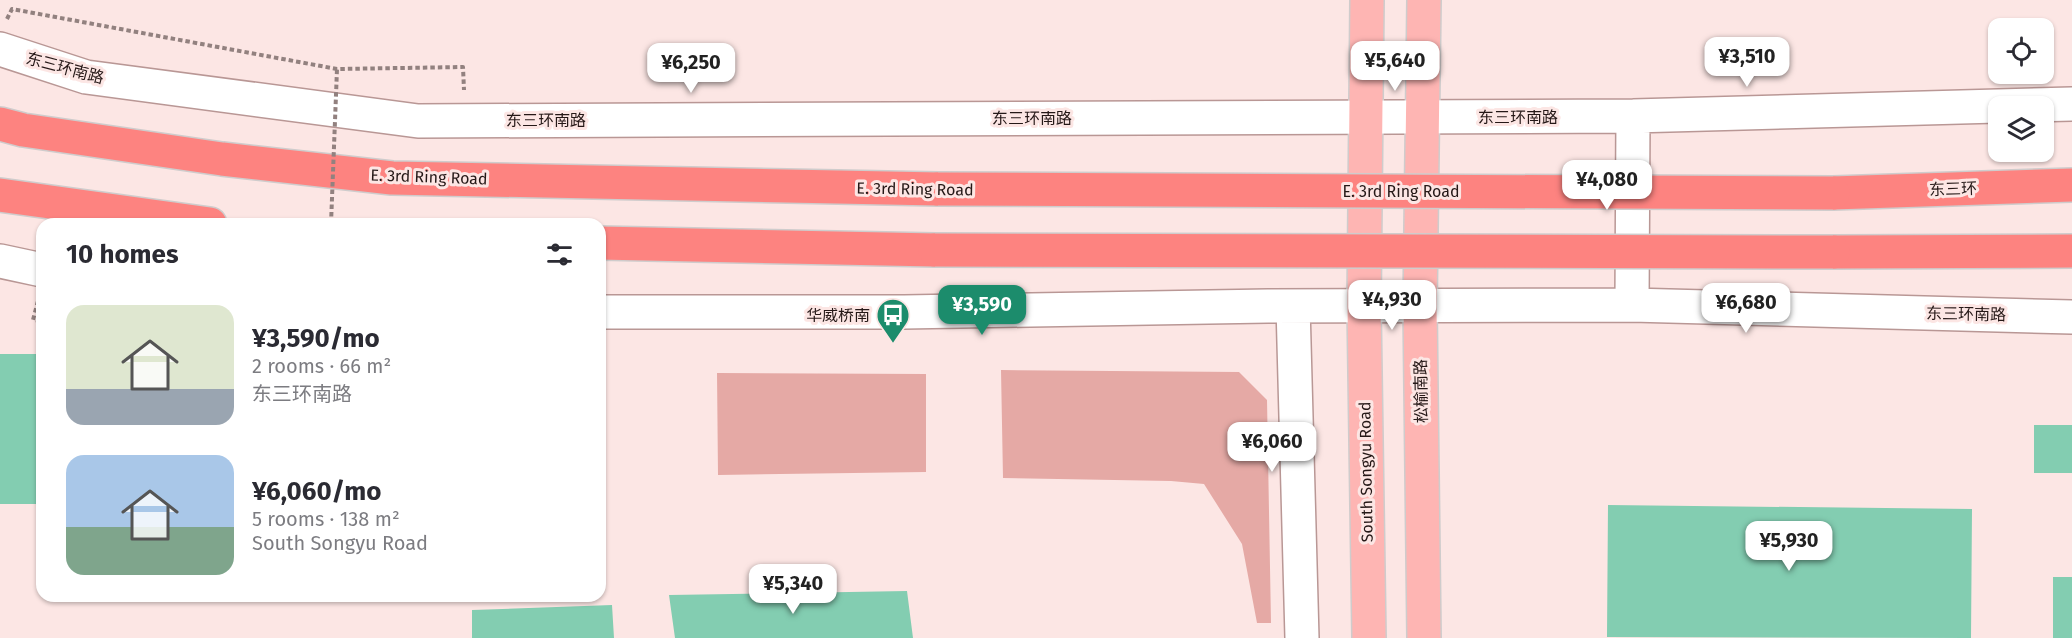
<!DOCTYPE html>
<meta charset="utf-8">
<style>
body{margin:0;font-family:"Fira Sans","Noto Sans SC",sans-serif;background:#f2f2f3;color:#2b2b33;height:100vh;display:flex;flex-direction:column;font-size:22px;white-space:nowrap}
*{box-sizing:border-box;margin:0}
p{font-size:20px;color:#7c7c81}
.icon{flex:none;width:33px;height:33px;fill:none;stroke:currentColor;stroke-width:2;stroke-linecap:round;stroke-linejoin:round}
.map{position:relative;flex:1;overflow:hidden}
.drawer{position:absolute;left:36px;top:218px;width:570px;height:384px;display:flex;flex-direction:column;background:#fff;border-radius:18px;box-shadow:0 2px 4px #0004}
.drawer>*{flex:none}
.controls{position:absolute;left:1988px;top:18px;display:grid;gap:12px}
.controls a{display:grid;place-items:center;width:66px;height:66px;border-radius:12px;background:#fff;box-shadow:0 2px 4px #0004;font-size:30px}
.price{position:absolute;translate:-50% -51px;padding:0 14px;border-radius:12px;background:#fff;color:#222;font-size:20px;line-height:39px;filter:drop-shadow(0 2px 3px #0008)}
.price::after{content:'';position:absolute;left:50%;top:36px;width:18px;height:14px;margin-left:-9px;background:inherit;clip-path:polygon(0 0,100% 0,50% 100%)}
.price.active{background:#1c8c6c;color:#fff}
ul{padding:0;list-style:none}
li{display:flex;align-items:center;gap:18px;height:150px;padding:0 30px}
li span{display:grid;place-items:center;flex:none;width:168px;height:120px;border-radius:18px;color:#555}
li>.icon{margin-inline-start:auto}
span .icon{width:72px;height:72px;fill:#fffc;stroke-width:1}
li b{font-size:26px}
h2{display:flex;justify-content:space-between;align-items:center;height:72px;padding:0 30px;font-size:26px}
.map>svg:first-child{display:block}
</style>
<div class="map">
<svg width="2072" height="638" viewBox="0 0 2072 638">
<rect width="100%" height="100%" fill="#fce6e4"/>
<path fill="#e5a9a5" d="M 1001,370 L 1239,372 L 1267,400 L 1271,623 L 1257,623 L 1242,544 L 1204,484 L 1171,481 L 1003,478 Z
M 717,373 L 926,374 L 926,472 L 718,475 Z"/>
<path fill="#83cdb1" d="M 0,354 L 38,354 L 36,504 L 0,504 Z
M 2034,425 L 2072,425 L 2072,473 L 2034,473 Z
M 1608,505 L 1972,509 L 1971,638 L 1607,637 Z
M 2053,577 L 2072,577 L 2072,638 L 2053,638 Z
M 907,591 L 913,638 L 675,638 L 669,595 Z
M 612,605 L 614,638 L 472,638 L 472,610 Z"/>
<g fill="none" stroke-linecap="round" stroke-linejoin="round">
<g stroke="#b99795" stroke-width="36">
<path id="minor" d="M 0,49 L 86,77 L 418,121 L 1633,116 L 2072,104
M 0,261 L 42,270
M 1632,305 L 1633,116
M 1293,306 L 1302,638
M 600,312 L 904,312 L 1268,306 L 1632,305 L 2072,317"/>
</g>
<g stroke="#cfcccc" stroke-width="36">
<path id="major" d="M 1367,0 L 1364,306 L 1369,638
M 1424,638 L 1420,306 L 1424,0"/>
</g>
<g stroke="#cfcccc" stroke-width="36">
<path id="highway" d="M 0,124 L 23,130 L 222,159 L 392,178 L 938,189
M 1833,193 L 2072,185
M 0,195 L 210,224
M 600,243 L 935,250
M 1833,252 L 2072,251"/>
</g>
<path stroke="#92817f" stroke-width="4" stroke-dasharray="4.5 3" stroke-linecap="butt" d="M 7,19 L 12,9 L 337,69 L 463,67 L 464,90
M 38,301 L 33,320 L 42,321"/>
<use href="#minor" stroke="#fff" stroke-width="33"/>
<use href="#major" stroke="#feb5b3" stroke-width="33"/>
<use href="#highway" stroke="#fd8380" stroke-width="33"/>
<g stroke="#cfcccc" stroke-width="36" stroke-linecap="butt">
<path id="highway-bridge" d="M 938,189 L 1833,193
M 935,250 L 1833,252"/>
</g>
<path stroke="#92817f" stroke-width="4" stroke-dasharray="4.5 3" stroke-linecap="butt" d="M 331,224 L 337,69"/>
<use href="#highway-bridge" stroke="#fd8380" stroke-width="33"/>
</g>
<defs>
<g id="bus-pin" transform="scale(1.725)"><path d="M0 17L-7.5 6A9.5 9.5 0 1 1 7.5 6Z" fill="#1c8c6c" stroke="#fce6e4"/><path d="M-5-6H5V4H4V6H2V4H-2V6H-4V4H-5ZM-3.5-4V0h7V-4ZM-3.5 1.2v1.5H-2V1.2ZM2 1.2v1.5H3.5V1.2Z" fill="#fff"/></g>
</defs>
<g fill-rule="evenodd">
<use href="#bus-pin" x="893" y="315"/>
</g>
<g text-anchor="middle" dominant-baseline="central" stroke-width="6" stroke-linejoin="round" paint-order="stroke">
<g font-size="16" fill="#251817" stroke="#fce6e4">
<text transform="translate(65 68) rotate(15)">东三环南路</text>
<text x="1518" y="117">东三环南路</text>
<text x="1032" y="118">东三环南路</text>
<text x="546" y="120">东三环南路</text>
<text transform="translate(429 177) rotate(2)">E. 3rd Ring Road</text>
<text transform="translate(915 189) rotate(1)">E. 3rd Ring Road</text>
<text transform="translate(1953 189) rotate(-2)">东三环</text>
<text x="1401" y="191">E. 3rd Ring Road</text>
<text transform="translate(1966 314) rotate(1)">东三环南路</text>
<text transform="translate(1421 391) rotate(-91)">松榆南路</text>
<text transform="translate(1366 472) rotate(-91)">South Songyu Road</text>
</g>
<g font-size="16" fill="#251817" stroke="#fce6e4" text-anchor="end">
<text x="870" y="315">华威桥南</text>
</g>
</g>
</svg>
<div class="controls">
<a><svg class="icon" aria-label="locate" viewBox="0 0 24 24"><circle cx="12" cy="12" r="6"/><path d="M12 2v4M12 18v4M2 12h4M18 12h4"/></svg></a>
<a><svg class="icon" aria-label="layers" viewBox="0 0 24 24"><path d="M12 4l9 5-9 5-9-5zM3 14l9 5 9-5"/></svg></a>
</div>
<b class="price" style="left:1747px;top:88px">¥3,510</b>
<b class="price" style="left:1395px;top:92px">¥5,640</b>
<b class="price" style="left:691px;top:94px">¥6,250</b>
<b class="price" style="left:1607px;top:211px">¥4,080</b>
<b class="price" style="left:1392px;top:331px">¥4,930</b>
<b class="price" style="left:1746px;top:334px">¥6,680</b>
<b class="price active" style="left:982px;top:336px">¥3,590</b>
<b class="price" style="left:1272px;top:473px">¥6,060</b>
<b class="price" style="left:1789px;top:572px">¥5,930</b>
<b class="price" style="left:793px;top:615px">¥5,340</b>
<section class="drawer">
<h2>10 homes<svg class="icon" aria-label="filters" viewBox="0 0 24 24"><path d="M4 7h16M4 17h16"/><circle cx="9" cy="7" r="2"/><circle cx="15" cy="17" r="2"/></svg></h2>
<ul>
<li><span style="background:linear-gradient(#dfe7d0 70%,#9aa5b1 0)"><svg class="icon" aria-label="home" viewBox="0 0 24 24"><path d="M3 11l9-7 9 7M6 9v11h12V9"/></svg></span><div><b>¥3,590/mo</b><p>2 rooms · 66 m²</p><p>东三环南路</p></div></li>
<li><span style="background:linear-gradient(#a9c7e8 60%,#7fa58c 0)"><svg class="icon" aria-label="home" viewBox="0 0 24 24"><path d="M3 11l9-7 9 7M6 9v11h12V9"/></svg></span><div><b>¥6,060/mo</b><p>5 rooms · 138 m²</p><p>South Songyu Road</p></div></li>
</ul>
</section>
</div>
